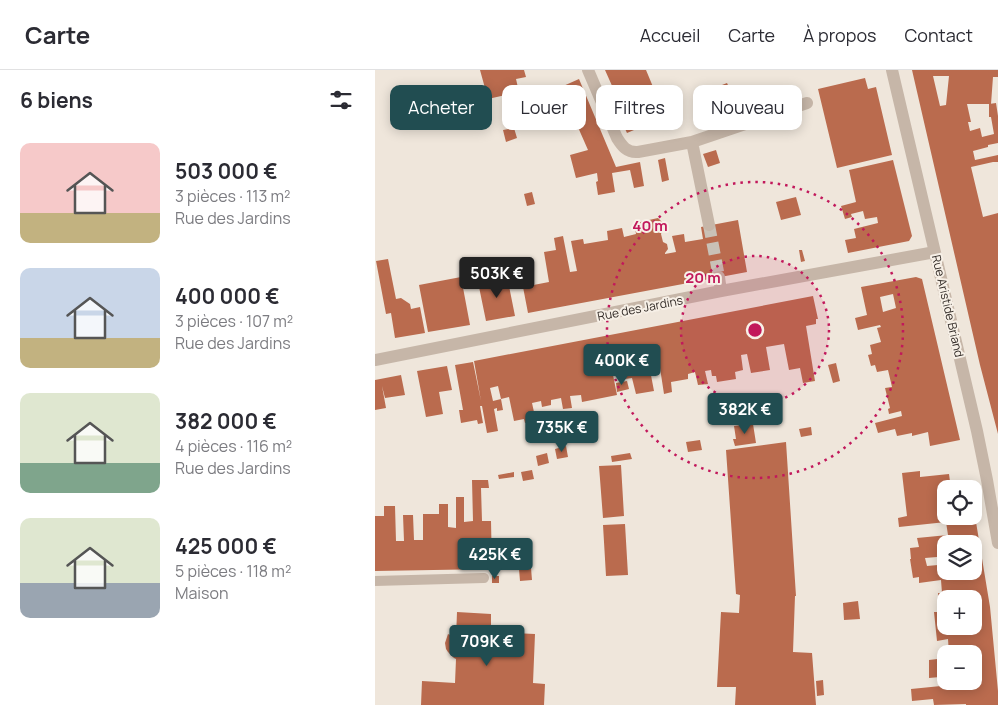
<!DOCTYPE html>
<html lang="fr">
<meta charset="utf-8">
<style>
body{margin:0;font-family:Manrope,sans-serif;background:#f7f7f7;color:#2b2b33;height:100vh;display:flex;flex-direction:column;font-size:19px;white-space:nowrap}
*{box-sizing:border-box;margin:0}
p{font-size:16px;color:#7c7c81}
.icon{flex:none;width:28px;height:28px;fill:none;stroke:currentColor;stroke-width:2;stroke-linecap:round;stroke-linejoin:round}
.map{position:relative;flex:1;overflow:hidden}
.details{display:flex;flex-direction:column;background:#fff;width:375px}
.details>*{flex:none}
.guide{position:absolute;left:15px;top:15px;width:475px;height:45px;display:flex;gap:10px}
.tools{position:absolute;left:562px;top:410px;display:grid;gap:10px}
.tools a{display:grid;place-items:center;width:45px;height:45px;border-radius:10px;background:#fff;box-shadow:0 2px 12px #0003;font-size:25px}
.price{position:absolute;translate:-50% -42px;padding:0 11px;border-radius:5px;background:#214d51;color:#fff;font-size:16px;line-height:32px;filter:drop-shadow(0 1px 2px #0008)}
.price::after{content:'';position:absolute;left:50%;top:30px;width:15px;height:11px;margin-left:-8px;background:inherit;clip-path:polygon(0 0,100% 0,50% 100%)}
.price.on{background:#222;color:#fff}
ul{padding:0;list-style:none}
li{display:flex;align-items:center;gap:15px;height:125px;padding:0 20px}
li span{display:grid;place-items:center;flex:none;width:140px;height:100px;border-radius:10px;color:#555}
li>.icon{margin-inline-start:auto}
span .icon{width:60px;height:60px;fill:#fffc;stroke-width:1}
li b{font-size:21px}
h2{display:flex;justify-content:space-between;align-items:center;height:60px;padding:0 20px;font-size:21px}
.pill{padding:0 18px;border-radius:10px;background:#fff;box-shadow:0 2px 12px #0003;font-size:18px;line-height:45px}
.pill.on{background:#214d51;color:#fff}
header{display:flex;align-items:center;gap:30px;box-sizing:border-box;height:70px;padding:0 25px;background:#fff;border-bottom:1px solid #e1e1e2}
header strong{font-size:24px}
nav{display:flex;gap:28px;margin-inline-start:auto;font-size:18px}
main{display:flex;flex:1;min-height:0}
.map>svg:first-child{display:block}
</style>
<header>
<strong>Carte</strong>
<nav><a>Accueil</a><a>Carte</a><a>À propos</a><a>Contact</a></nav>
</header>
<main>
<section class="details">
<h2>6 biens<svg class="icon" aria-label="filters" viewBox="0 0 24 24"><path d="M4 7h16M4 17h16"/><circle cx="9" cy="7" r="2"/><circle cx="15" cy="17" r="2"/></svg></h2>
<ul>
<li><span style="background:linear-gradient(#f6c9c9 70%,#c2b280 0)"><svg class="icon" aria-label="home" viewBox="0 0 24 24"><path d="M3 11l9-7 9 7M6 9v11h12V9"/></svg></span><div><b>503 000 €</b><p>3 pièces · 113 m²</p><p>Rue des Jardins</p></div></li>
<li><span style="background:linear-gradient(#c9d6e8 70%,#c2b280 0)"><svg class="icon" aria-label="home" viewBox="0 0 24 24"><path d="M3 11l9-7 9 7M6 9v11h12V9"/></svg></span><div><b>400 000 €</b><p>3 pièces · 107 m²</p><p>Rue des Jardins</p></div></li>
<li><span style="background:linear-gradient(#dfe7d0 70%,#7fa58c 0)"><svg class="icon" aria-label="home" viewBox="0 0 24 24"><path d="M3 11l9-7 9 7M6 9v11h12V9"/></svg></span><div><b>382 000 €</b><p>4 pièces · 116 m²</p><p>Rue des Jardins</p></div></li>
<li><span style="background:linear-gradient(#dfe7d0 65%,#9aa5b1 0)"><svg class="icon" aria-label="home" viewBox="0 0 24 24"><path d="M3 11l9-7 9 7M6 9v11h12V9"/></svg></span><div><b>425 000 €</b><p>5 pièces · 118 m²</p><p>Maison</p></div></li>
</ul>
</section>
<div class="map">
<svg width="623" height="635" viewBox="0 0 623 635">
<rect width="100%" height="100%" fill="#efe6db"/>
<path fill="#ba6b4e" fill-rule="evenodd" d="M 105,0 L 149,0 L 151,7 L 141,9 L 144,22 L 113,29 Z
M 230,0 L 271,0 L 286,36 L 268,44 L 273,54 L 252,63 L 236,29 L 242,27 Z
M 537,0 L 623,0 L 623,7 L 618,7 L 616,34 L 592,34 L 596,52 L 593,52 L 595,61 L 605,58 L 607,67 L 619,64 L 616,47 L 614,47 L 614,34 L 621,33 L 623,46 L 623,73 L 613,75 L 613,77 L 598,81 L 600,90 L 623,85 L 623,92 L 618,92 L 596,97 L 608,147 L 623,143 L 623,364 L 605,295 ZM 558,6 L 574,6 L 571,35 L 565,36 Z
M 490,8 L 493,19 L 501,17 L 517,85 L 462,98 L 443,19 Z
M 204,9 L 241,97 L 265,92 L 269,116 L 259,118 L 255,100 L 237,103 L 240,122 L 223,125 L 221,112 L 223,111 L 222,103 L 201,108 L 195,85 L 213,80 L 191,30 L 187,32 L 183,21 L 187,20 L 186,17 Z
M 352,13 L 367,46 L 346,55 L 332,21 Z
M 178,22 L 182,32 L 161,41 L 157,31 Z
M 139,58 L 142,68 L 131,72 L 128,60 Z
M 341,80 L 345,93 L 333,97 L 328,84 Z
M 290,88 L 294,110 L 287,112 L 283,90 Z
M 518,90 L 537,166 L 534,171 L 473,183 L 470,170 L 481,168 L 479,159 L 503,153 L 502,147 L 490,149 L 488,141 L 476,144 L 477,147 L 470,149 L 466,136 L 481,132 L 474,100 Z
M 157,122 L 160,134 L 152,136 L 149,124 Z
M 421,127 L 426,145 L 406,150 L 401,132 Z
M 283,148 L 287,152 L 288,158 L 286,164 L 288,172 L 292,174 L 293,179 L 290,183 L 290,184 L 301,182 L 297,166 L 309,164 L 310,172 L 328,169 L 326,157 L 363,150 L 372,202 L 153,243 L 148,217 L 174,212 L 169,182 L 181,180 L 179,168 L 188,166 L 195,202 L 202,201 L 196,171 L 208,169 L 209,174 L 233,170 L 232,161 L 247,158 L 249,167 L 261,164 L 260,157 L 266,156 L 265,152 Z
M 424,180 L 427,180 L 430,191 L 426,192 Z
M 13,189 L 21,229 L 26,228 L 35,234 L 36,239 L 45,237 L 50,263 L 20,268 L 16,243 L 11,244 L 1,191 Z
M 100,191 L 103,208 L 96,210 L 93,192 Z
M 132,206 L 140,246 L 111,251 L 103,212 Z
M 86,207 L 95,255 L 53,262 L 44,215 Z
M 541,207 L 547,209 L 585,370 L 555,376 L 553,362 L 537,366 L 537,363 L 522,366 L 520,359 L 503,363 L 500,353 L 527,346 L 526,341 L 514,344 L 513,339 L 515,338 L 510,318 L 517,317 L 513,300 L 502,302 L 500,295 L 496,296 L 493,285 L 497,284 L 495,275 L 506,272 L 502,258 L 506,257 L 505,255 L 483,260 L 480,248 L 492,245 L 486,217 ZM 518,224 L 521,238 L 508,242 L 505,227 Z
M 438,226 L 443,249 L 441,249 L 441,254 L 431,256 L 440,311 L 428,313 L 425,298 L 414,300 L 409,274 L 391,277 L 395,300 L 376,303 L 372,284 L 366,285 L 368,300 L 360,302 L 361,309 L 342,312 L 341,306 L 337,306 L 336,300 L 330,301 L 333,314 L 323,315 L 320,302 L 313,304 L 313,309 L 296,312 L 297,322 L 289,324 L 285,298 L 275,300 L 279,321 L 261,324 L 257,308 L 250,309 L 246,293 L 236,295 L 242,325 L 207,332 L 206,325 L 195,326 L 197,338 L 188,339 L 186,328 L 176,330 L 176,335 L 167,337 L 166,331 L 157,333 L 161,351 L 150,353 L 149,349 L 139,351 L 134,327 L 126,329 L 123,316 L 115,318 L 118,331 L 126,329 L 128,340 L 122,341 L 122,338 L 119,339 L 123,361 L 112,363 L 107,336 L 105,336 L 108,353 L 103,354 L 102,350 L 86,353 L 84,340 L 88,340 L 80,295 L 98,292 L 106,331 L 99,291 Z
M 461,293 L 465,311 L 458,313 L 453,295 Z
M 72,296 L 77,320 L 64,322 L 68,344 L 51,347 L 42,301 Z
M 26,305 L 30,325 L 10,328 L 7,316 L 11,338 L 0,340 L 0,310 Z
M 252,311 L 254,319 L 242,322 L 241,313 Z
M 378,354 L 381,373 L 360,376 L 358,369 L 361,369 L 359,356 Z
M 436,357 L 437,365 L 426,367 L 424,359 Z
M 325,370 L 327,380 L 313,382 L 311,372 Z
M 411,372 L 421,526 L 420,526 L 418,582 L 437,583 L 441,635 L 360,635 L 361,617 L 342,617 L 346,542 L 364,543 L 365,525 L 361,524 L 351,380 Z
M 191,376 L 193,387 L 182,389 L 180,379 Z
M 172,383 L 174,393 L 163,396 L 161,386 Z
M 255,383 L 257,389 L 237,392 L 236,386 Z
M 246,395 L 249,446 L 228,448 L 224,396 Z
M 157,400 L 159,409 L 148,411 L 146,402 Z
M 545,401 L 545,407 L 574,404 L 576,419 L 571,419 L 571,446 L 600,446 L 615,537 L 623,621 L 623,635 L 591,635 L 591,634 L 559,635 L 558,629 L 537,631 L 536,619 L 566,616 L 565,607 L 554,608 L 554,590 L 571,588 L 571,611 L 599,611 L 599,584 L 574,584 L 573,569 L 562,571 L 559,542 L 565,542 L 563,523 L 567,523 L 566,510 L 544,513 L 544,507 L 538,508 L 535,489 L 536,489 L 535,478 L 544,477 L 542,468 L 573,465 L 571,452 L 524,457 L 523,448 L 532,446 L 527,403 ZM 571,474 L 599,474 L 599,501 L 571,501 ZM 562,487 L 563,495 L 552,496 L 550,488 ZM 571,529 L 599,529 L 599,556 L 571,556 Z
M 139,402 L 139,407 L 124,409 L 123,405 Z
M 97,410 L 113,410 L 114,418 L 106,418 L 107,451 L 116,451 L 117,499 L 0,501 L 0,446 L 9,446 L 9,436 L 20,436 L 21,471 L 29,471 L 28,445 L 38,445 L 39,470 L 48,470 L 48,444 L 64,444 L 64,434 L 73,434 L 73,457 L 81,458 L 81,427 L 89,427 L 89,452 L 98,451 Z
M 250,454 L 253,505 L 231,506 L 228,455 Z
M 156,498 L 157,510 L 145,511 L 144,499 Z
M 117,506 L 124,506 L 124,513 L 117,513 Z
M 483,531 L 485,549 L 469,550 L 468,533 Z
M 82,542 L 116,544 L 116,562 L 160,564 L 158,613 L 170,614 L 169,635 L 46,635 L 47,611 L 80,613 L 81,589 L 79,588 L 73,582 L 71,579 L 70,573 L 73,564 L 81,568 Z
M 448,610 L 449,625 L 442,626 L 441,611 Z"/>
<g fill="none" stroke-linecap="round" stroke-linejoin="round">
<path stroke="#c9c1b7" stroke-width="12" stroke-dasharray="12 6" stroke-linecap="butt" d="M 334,155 L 344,207"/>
<path stroke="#c6b6a8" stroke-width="10" d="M 0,511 L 109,508"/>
<path stroke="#c6b6a8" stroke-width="12" d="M 213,0 L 242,68 C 247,76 252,83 263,82 L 317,72
M 517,0 L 602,361 L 612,410 L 623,473
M 334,155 L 317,72 L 432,33
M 344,207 L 346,221
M 0,290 L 346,221 L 560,182"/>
</g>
<circle cx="380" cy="260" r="74" fill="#c2185b" fill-opacity=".12"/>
<g fill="none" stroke="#c2185b" stroke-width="2.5" stroke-dasharray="2.5 5">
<circle cx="380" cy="260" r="74"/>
<circle cx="380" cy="260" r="148"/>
</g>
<g text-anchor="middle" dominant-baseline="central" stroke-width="4" stroke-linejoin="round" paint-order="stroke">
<g font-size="12" fill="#332c28" stroke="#f7f0e7">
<text transform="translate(573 236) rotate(77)">Rue Aristide Briand</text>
<text transform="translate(265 238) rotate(-11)">Rue des Jardins</text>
</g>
</g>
<circle cx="380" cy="260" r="8" fill="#c2185b" stroke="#f7f0e7" stroke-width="2.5"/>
<g font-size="15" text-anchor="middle" font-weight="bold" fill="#c2185b" stroke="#f7f0e7" stroke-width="4" stroke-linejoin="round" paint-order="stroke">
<text x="275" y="161">40 m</text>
<text x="328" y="213">20 m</text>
</g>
</svg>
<div class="tools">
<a><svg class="icon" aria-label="locate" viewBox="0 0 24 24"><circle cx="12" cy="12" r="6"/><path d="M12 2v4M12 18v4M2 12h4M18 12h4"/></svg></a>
<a><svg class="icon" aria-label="layers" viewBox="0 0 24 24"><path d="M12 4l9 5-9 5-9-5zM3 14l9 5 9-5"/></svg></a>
<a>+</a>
<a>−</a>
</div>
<b class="price on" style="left:122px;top:229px">503K €</b>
<b class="price" style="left:247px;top:316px">400K €</b>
<b class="price" style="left:370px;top:365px">382K €</b>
<b class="price" style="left:187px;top:383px">735K €</b>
<b class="price" style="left:120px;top:510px">425K €</b>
<b class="price" style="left:112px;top:597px">709K €</b>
<div class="guide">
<a class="pill on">Acheter</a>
<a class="pill">Louer</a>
<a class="pill">Filtres</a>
<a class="pill">Nouveau</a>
</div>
</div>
</main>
